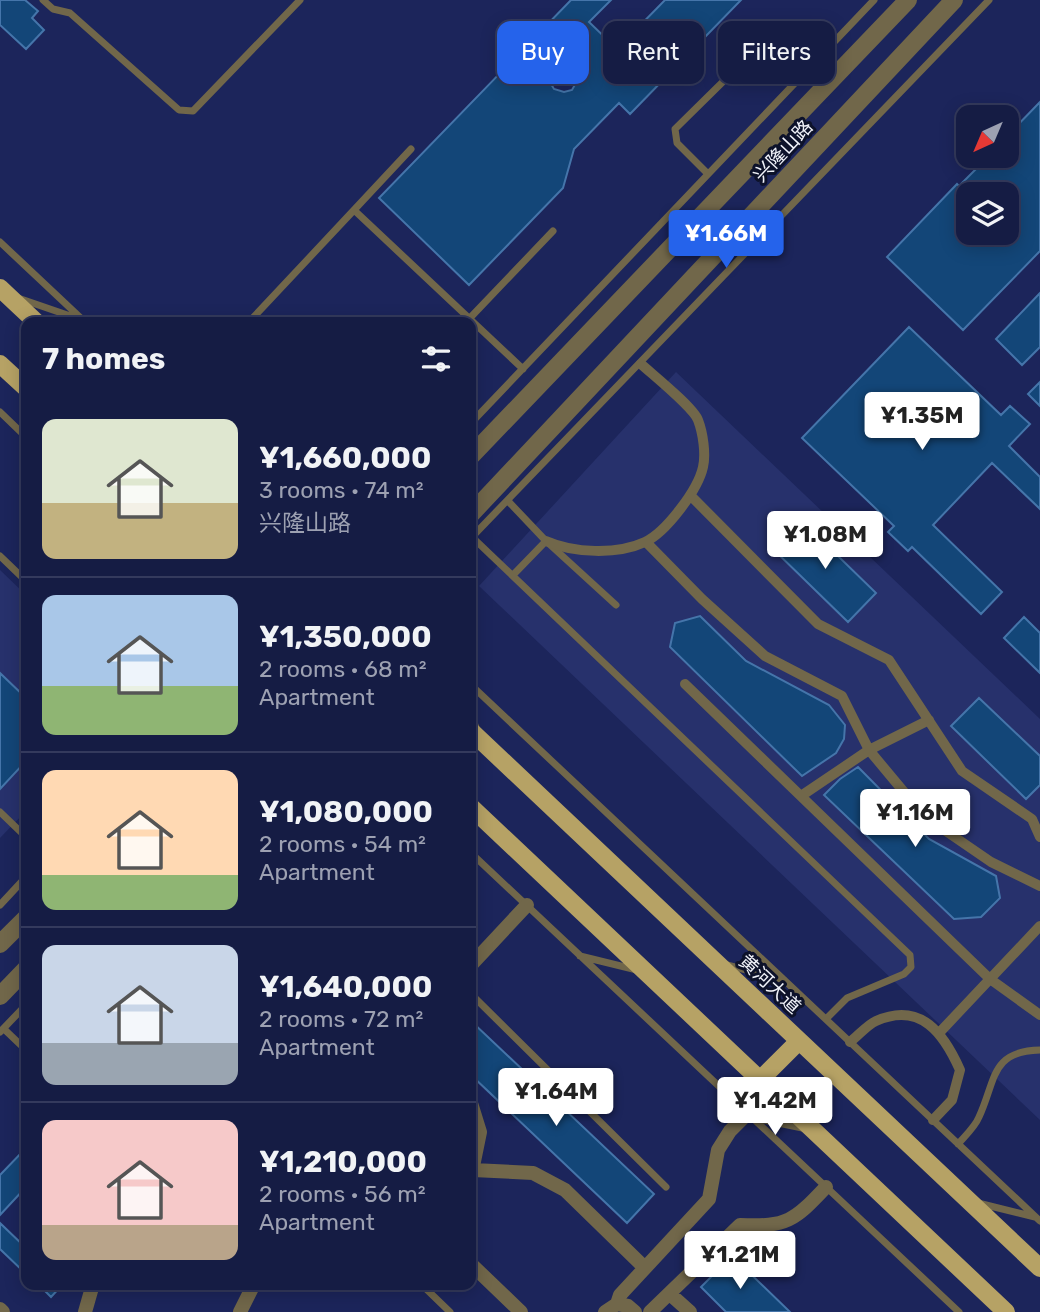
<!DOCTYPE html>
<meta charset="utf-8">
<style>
body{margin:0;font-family:Rubik,"Noto Sans SC",sans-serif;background:#1e254b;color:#f1f3f6;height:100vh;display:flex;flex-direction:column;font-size:26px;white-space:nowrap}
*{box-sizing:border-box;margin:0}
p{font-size:23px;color:#9da1b2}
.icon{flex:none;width:38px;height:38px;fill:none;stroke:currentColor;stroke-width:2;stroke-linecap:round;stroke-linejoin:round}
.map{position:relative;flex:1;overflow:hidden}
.sheet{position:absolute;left:21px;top:317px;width:455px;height:973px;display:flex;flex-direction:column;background:#151c44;border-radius:14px;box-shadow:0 4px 18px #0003,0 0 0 2px #343a5d}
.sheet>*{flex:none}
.banner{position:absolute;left:497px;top:21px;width:438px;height:63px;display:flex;gap:14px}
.needle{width:46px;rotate:224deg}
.controls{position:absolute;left:956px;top:105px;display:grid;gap:14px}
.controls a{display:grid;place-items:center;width:63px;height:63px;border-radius:14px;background:#151c44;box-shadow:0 4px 18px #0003,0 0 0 2px #343a5d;font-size:35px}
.price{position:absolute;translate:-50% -60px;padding:0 16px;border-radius:7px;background:#fff;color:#222;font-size:23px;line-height:46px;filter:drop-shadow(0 2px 4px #0008)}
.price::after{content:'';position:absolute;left:50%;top:42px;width:21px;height:16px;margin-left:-10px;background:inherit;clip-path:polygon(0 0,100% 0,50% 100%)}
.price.on{background:#2563eb;color:#fff}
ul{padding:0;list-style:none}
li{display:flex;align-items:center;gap:21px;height:175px;padding:0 21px}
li+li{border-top:2px solid #343a5d}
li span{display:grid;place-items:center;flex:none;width:196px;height:140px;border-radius:14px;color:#555}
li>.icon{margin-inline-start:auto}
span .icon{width:84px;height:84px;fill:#fffc;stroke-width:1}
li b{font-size:30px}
h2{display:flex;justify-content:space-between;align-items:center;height:84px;padding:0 21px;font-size:30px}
.chip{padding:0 24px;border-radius:14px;background:#151c44;box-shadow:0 4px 18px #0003,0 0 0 2px #343a5d;font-size:24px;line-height:63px}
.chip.on{background:#2563eb;color:#fff}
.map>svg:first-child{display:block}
</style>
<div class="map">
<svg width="1040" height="1312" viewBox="0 0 1040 1312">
<rect width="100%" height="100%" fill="#1c255b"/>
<path fill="#27316c" d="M 676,372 L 1040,719 L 1040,1120 L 479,586 Z
M 0,570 L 26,595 L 26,811 L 0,838 Z"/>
<path fill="#134678" stroke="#4575aa" stroke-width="2" fill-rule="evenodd" d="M 0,0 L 25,0 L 38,11 L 32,18 L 44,30 L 26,49 L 0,25 Z
M 571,0 L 611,0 L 589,22 L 617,49 L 665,0 L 741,0 L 630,114 L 619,103 L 574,149 L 563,188 L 469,285 L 379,198 ZM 559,33 L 567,33 L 574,37 L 580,52 L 581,74 L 572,90 L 564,92 L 554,89 L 548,79 L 547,55 L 551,40 Z
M 1040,102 L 1040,251 L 963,330 L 887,257 L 957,184 L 959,186 L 989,156 L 1006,156 L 1006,137 ZM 968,194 L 1006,194 L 1006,233 L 968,233 Z
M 1040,293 L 1040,347 L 1022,365 L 996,339 Z
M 909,327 L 1001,415 L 1010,406 L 1030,424 L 1009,446 L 1040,477 L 1040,509 L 992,463 L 933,525 L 1002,592 L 981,614 L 912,547 L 908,551 L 888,532 L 894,526 L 802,438 Z
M 1040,382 L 1040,406 L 1028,394 Z
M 801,520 L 876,593 L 848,622 L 773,549 Z
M 700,616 L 746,661 L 829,705 L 845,725 L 844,739 L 836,753 L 802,776 L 670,647 L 675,623 Z
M 1024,617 L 1040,633 L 1040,673 L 1004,638 Z
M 0,673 L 26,698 L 26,761 L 0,789 Z
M 979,698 L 1040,756 L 1040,785 L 1026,799 L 951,726 Z
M 858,767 L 929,839 L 996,876 L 1000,898 L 981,917 L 954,919 L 824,795 L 840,779 Z
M 471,1021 L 654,1194 L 627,1223 L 471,1075 Z
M 26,1148 L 26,1187 L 0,1215 L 0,1175 Z
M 0,1223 L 26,1248 L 26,1274 L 0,1249 Z
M 732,1256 L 790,1312 L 726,1312 L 701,1287 Z
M 38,1284 L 63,1284 L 51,1297 Z"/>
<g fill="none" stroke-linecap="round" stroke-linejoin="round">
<path stroke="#71674a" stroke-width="7" d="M 43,0 L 53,9 L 70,13 L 179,110 L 193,111 L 300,0
M 708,174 L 677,143 L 675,129 L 745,60
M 354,210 L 411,149
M 0,242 L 85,322
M 18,298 L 79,319
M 469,319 L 553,231
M 249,322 L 354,210 L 523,369
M 0,412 L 26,437
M 471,423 L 874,0
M 508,501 L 546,541 L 616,605
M 472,537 L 910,955 L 911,967 L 904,974 L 847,998 L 826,1019
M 471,538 L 989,0
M 0,556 L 26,581
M 514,574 L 546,541
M 471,685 L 1040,1221
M 471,715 L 477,730
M 0,812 L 26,837
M 471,853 L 959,1312
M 0,905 L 26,877
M 580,956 L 637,970
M 727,965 L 784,980
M 471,994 L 666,1187
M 4,1029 L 26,1050
M 0,1032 L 26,1005
M 958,1144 C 965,1136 975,1127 979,1117 C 996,1081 990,1051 1040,1050
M 978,1203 L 1035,1217
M 421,1284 L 450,1312"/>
<path stroke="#71674a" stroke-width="10" d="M 691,496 L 818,624 L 889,660 L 962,771 L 1032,819 L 1040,837
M 546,541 C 573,553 617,555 645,542 C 666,532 698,490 703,467 C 706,454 703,433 698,420 C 693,407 653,375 641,364
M 646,542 L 702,599 L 765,656 L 842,696 L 869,750 L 924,816 L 991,862 L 1040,886
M 685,684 L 990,979 L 1040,1015
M 801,796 L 869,750 L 929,720
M 940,1032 L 1040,926
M 850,1042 C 858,1036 867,1025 876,1021 C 921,1001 944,1034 960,1070 L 952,1100 L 933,1120"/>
<path stroke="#71674a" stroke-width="14" d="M 471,965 L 527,905
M 471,1103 L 480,1132 L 471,1176
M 473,1170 L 533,1173 L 565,1190 L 645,1268
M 471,1264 L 521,1312
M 670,1294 L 690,1312
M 617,1304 L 620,1295 L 709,1199 L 718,1150 L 730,1131 L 748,1113 L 809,1126
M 0,1309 L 3,1312
M 85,1312 L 93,1284
M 240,1312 L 254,1284
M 605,1312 L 617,1304 L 628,1306 L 635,1312
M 650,1312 L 740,1225 C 787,1227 794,1221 826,1187"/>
<path stroke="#71674a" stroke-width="18" d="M 471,456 L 908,0
M 471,514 L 954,0
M 0,944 L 26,918
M 0,996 L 26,969"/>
<path stroke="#b6a265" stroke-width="18" d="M 0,288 L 36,322
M 0,364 L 26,388
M 471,731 L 1040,1268
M 471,807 L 1006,1312
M 760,1080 L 799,1041"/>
</g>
<g text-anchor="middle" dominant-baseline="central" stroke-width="6" stroke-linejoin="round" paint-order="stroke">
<g font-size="19" fill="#f0f2f9" stroke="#0d122a">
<text transform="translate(783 151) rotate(-47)">兴隆山路</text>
<text transform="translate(770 984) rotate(43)">黄河大道</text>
</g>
</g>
</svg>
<div class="controls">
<a><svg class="needle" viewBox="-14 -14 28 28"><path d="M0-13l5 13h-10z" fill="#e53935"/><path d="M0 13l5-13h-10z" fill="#9da1b2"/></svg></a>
<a><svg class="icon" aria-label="layers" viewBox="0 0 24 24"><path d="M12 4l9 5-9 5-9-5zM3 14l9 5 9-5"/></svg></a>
</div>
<b class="price on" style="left:726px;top:270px">¥1.66M</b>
<b class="price" style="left:922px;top:452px">¥1.35M</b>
<b class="price" style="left:825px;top:571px">¥1.08M</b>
<b class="price" style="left:915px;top:849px">¥1.16M</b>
<b class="price" style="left:556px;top:1128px">¥1.64M</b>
<b class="price" style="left:775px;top:1137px">¥1.42M</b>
<b class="price" style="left:740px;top:1291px">¥1.21M</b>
<div class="banner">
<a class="chip on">Buy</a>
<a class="chip">Rent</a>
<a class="chip">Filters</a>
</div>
<section class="sheet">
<h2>7 homes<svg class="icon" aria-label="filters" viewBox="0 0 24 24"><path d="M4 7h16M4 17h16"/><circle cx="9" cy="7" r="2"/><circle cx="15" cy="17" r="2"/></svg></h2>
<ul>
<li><span style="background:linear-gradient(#dfe7d0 60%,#c2b280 0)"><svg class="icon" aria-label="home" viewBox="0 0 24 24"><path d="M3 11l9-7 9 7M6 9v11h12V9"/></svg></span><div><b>¥1,660,000</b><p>3 rooms · 74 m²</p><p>兴隆山路</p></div></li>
<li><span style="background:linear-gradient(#a9c7e8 65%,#8fb573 0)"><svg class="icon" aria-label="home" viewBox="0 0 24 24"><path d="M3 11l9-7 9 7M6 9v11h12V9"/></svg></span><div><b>¥1,350,000</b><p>2 rooms · 68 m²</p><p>Apartment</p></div></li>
<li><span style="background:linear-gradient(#ffd9b3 75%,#8fb573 0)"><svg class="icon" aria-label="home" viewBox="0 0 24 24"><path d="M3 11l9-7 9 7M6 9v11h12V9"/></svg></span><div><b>¥1,080,000</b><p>2 rooms · 54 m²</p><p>Apartment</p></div></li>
<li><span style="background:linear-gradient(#c9d6e8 70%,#9aa5b1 0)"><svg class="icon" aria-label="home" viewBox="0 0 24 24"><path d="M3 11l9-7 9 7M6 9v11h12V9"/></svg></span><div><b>¥1,640,000</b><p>2 rooms · 72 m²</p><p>Apartment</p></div></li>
<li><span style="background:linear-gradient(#f6c9c9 75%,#b9a48a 0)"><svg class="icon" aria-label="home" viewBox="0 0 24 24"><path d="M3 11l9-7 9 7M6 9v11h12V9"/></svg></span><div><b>¥1,210,000</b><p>2 rooms · 56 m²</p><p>Apartment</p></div></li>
</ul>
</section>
</div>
